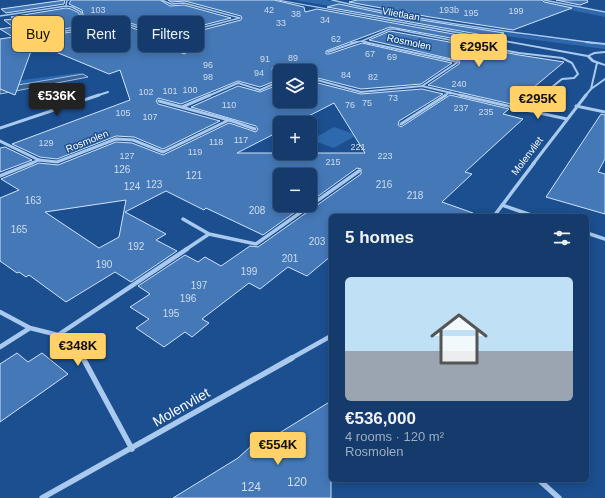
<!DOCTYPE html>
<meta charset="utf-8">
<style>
body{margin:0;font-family:Arial,sans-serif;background:#214673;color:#f1f3f6;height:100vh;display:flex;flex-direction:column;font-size:15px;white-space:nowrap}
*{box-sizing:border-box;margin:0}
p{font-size:13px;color:#9dadc1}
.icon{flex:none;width:22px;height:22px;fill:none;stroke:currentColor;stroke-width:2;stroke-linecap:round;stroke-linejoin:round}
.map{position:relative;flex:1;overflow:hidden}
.sheet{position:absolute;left:329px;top:214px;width:260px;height:268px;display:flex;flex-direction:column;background:#143b6b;border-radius:6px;box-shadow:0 2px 10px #0003,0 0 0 1px #33557e}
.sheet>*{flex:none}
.guide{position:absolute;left:12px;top:16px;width:257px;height:36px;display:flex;gap:8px}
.controls{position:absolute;left:273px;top:64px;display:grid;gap:8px}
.controls a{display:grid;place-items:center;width:44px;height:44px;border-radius:6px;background:#143b6b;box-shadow:0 2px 10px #0003,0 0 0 1px #33557e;font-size:20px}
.price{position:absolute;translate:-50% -34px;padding:0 9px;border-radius:4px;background:#ffd166;color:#111;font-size:13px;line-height:26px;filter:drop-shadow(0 1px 2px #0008)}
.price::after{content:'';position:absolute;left:50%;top:24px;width:12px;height:9px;margin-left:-6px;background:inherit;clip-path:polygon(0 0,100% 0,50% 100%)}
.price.on{background:#222;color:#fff}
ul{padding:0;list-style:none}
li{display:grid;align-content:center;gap:8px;height:212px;padding:0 16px}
li span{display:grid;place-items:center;height:124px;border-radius:6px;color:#555}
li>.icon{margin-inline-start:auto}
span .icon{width:72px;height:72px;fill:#fffc;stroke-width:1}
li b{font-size:17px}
h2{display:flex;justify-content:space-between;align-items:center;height:48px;padding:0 16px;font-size:17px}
.tag{padding:0 14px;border-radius:6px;background:#143b6b;box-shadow:0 2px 10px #0003,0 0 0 1px #33557e;font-size:14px;line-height:36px}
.tag.on{background:#ffd166;color:#111}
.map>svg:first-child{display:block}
</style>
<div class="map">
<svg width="605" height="498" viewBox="0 0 605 498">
<rect width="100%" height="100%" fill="#1b4f8f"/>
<path fill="#2e69ad" d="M 294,0 L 326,0 L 371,9 L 523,35 L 605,45 L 605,49 L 513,37 Z
M 522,0 L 538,0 L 605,13 L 605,17 Z
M 79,73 L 83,74 L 0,88 L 14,81 Z
M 334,127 L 357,135 L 334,148 L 311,140 Z"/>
<path fill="#3c6290" stroke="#9cc4f0" d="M 83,74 L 88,77 L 0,94 L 0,88 Z"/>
<path fill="#4478b7" stroke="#cfe3fa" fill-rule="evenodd" d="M 65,0 L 64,4 L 6,13 L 1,9 Z
M 71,0 L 160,0 L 170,6 L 184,5 L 231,18 L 165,35 L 122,20 L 101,23 L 83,15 L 82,10 L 69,4 Z
M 168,0 L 274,0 L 304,7 L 305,12 L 317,9 L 486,40 L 478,43 L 390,27 L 326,51 L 326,54 L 329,54 L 362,43 L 452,63 L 421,84 L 361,89 L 310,76 L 310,71 L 284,71 L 282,69 L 284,66 L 282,64 L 273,67 L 272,69 L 273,71 L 280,73 L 280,79 L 260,87 L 238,81 L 181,104 L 158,98 L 156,101 L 158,104 L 220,121 L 163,149 L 134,137 L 116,136 L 57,159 L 40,157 L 12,144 L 130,100 L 120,70 L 109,74 L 34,43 L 15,95 L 0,89 L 0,39 L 13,37 L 0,29 L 13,27 L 4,20 L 14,19 L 11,17 L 66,8 L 71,9 L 79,13 L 80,18 L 93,24 L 53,31 L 51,33 L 52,35 L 122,24 L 160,38 L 158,41 L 162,44 L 184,54 L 186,53 L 185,50 L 164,40 L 241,20 L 242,18 L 241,16 L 185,1 L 171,2 Z
M 357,0 L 542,0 L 544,2 L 572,8 L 513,30 L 430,17 L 349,2 Z
M 556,0 L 587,0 L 588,2 L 580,5 Z
M 339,4 L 396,16 L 504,33 L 494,37 L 327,7 Z
M 390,31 L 519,55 L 564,62 L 528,92 L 522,93 L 511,104 L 428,85 L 459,64 L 460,61 L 369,40 Z
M 310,81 L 361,94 L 422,89 L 443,94 L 399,121 L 398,125 L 401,127 L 450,95 L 509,109 L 503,114 L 523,119 L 465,172 L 472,174 L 442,202 L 473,213 L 473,216 L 331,216 L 331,256 L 307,276 L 288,267 L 260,289 L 249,283 L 202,319 L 209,323 L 192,337 L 185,332 L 164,347 L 136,328 L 149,319 L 130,307 L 150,294 L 138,286 L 185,255 L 198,262 L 205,257 L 221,266 L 250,246 L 258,247 L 361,174 L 361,169 L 357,168 L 310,202 L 310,175 L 280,175 L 280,205 L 305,205 L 263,235 L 206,208 L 204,210 L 166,191 L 125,212 L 166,234 L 156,240 L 177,251 L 131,282 L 115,272 L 66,302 L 29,275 L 26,277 L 19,272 L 17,273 L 0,261 L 0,198 L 19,190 L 1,179 L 39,163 L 58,165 L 116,142 L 132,143 L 163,155 L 229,123 L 256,132 L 258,129 L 256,126 L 191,107 L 238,86 L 260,92 L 280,84 L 280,101 L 310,101 ZM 334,103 L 365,153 L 237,153 L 280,131 L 280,123 L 295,123 ZM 126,200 L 119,237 L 99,248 L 45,212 Z
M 601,114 L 605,115 L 605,159 L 598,172 L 605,174 L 605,214 L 546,197 Z
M 5,147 L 32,160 L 0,172 L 0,148 Z
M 17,353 L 28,362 L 42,353 L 68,374 L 0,422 L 0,364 Z
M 331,401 L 331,498 L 173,498 L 238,458 L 250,447 L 268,440 Z"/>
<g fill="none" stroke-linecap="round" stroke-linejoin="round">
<path stroke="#a9c9ee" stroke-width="1.5" d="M 69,0 L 67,0 L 66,6 L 72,7 L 81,12 L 81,16 L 100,25
M 162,0 L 171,4 L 184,3 L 240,18 L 165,37
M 332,0 C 418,21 506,31 593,43
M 544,0 L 605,12
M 0,16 L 66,6
M 53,33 L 122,22 L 165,37 L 160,40 L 165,43
M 351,43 L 362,41
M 369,43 L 362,41 L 390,29 L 395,29 L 465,43"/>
<path stroke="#a9c9ee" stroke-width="2" d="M 163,42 L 184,52
M 364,42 L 458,62 L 422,86
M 460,42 L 519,53 L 562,58 L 572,63 L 578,74 L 574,78 L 562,79 L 547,91 L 523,96
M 586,42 L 605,44
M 328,52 L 357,42
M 282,66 L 274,69 L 282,71
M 310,78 L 361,92 L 422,86
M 422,86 L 464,96
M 591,89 L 597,63
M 96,96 L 108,92
M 208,96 L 238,83 L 260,90 L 280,81
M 444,96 L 450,92
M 585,96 L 591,89 L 605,79"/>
<path stroke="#a9c9ee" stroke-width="3" d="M 460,95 L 512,107 L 524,95
M 159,101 L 229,120 L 255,129
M 576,106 L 605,112
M 182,107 L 210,95
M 512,107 L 567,119
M 401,124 L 446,95
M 0,128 L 99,95
M 0,141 L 39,160 L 57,162 L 116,139 L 133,140 L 163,152 L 229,120
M 30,164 L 39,160
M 533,164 L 586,95"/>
<path stroke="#a9c9ee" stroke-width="3.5" d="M 0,176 L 32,163
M 502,205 L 534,216
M 494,216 L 534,163
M 183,219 L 209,234 L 256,244 L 359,171
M 587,233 L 605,239
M 185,250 L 209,234"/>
<path stroke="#a9c9ee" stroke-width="4.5" d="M 0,312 L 30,328 L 58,335 L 79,350 L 84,359
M 58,335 L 187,249
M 0,347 L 30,328
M 290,359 L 331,336"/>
<path stroke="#a9c9ee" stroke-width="5.5" d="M 83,358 L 132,449
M 539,480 L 559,498
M 42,498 L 292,358"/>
<path fill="#a9c9ee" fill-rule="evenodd" d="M 275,0 L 281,0 L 588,55 L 594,52 L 605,51 L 605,53 L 595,54 L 590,56 L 594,60 L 605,64 L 605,66 L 592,62 L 587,57 Z"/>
</g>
<g text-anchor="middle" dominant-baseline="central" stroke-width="3" stroke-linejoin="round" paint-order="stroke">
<g font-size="9" fill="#d0dded">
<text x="98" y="10">103</text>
<text x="269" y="10">42</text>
<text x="449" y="10">193b</text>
<text x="516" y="11">199</text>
<text x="471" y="13">195</text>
<text x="296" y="14">38</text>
<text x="325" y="20">34</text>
<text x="281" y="23">33</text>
<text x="336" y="39">62</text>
<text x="370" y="54">67</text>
<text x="392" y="57">69</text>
<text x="293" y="58">89</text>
<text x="265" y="59">91</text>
<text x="208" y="65">96</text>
<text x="259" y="73">94</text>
<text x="346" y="75">84</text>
<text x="208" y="77">98</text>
<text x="373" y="77">82</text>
<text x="459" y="84">240</text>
<text x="190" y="90">100</text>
<text x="170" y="91">101</text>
<text x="146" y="92">102</text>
<text x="393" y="98">73</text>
<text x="367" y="103">75</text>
<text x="229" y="105">110</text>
<text x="350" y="105">76</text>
<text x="461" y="108">237</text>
<text x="486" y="112">235</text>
<text x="123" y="113">105</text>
<text x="150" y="117">107</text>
<text x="241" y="140">117</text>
<text x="216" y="142">118</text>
<text x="46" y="143">129</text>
<text x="358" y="147">221</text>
<text x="195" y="152">119</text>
<text x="127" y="156">127</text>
<text x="385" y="156">223</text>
<text x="333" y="162">215</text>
</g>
<g font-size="10" fill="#fff" stroke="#1b4f8f">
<text transform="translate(401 14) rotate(10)">Vlietlaan</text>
<text transform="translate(409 42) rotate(12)">Rosmolen</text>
<text transform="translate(87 141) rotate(-22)">Rosmolen</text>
<text transform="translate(527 156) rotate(-53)">Molenvliet</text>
</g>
<g font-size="10" fill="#d0dded">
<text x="122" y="169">126</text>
<text x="194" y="175">121</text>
<text x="154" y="184">123</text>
<text x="384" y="184">216</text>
<text x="132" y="186">124</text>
<text x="415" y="195">218</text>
<text x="33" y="200">163</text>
<text x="257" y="210">208</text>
<text x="19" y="229">165</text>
<text x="317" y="241">203</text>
<text x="136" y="246">192</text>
<text x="290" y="258">201</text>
<text x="104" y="264">190</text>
<text x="249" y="271">199</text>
<text x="199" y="285">197</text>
<text x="188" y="298">196</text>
<text x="171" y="313">195</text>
</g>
<g font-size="12" fill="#d0dded">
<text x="297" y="482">120</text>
<text x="251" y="487">124</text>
</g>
<g font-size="14" fill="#fff" stroke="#1b4f8f">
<text transform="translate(181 407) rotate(-30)">Molenvliet</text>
</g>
</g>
</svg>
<div class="controls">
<a><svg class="icon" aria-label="layers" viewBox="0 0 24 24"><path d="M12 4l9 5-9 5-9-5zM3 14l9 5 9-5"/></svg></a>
<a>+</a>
<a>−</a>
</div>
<b class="price" style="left:479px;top:68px">€295K</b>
<b class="price on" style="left:57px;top:117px">€536K</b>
<b class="price" style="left:538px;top:120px">€295K</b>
<b class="price" style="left:78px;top:367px">€348K</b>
<b class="price" style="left:278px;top:466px">€554K</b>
<div class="guide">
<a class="tag on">Buy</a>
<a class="tag">Rent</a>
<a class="tag">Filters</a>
</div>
<section class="sheet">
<h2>5 homes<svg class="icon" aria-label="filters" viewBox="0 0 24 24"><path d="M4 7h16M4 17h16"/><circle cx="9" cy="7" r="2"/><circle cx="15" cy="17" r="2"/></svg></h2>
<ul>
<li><span style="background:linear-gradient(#bfe0f5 60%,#9aa5b1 0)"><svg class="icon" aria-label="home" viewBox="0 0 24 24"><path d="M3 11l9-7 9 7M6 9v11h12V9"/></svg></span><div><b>€536,000</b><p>4 rooms · 120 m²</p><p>Rosmolen</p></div></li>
</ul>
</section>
</div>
